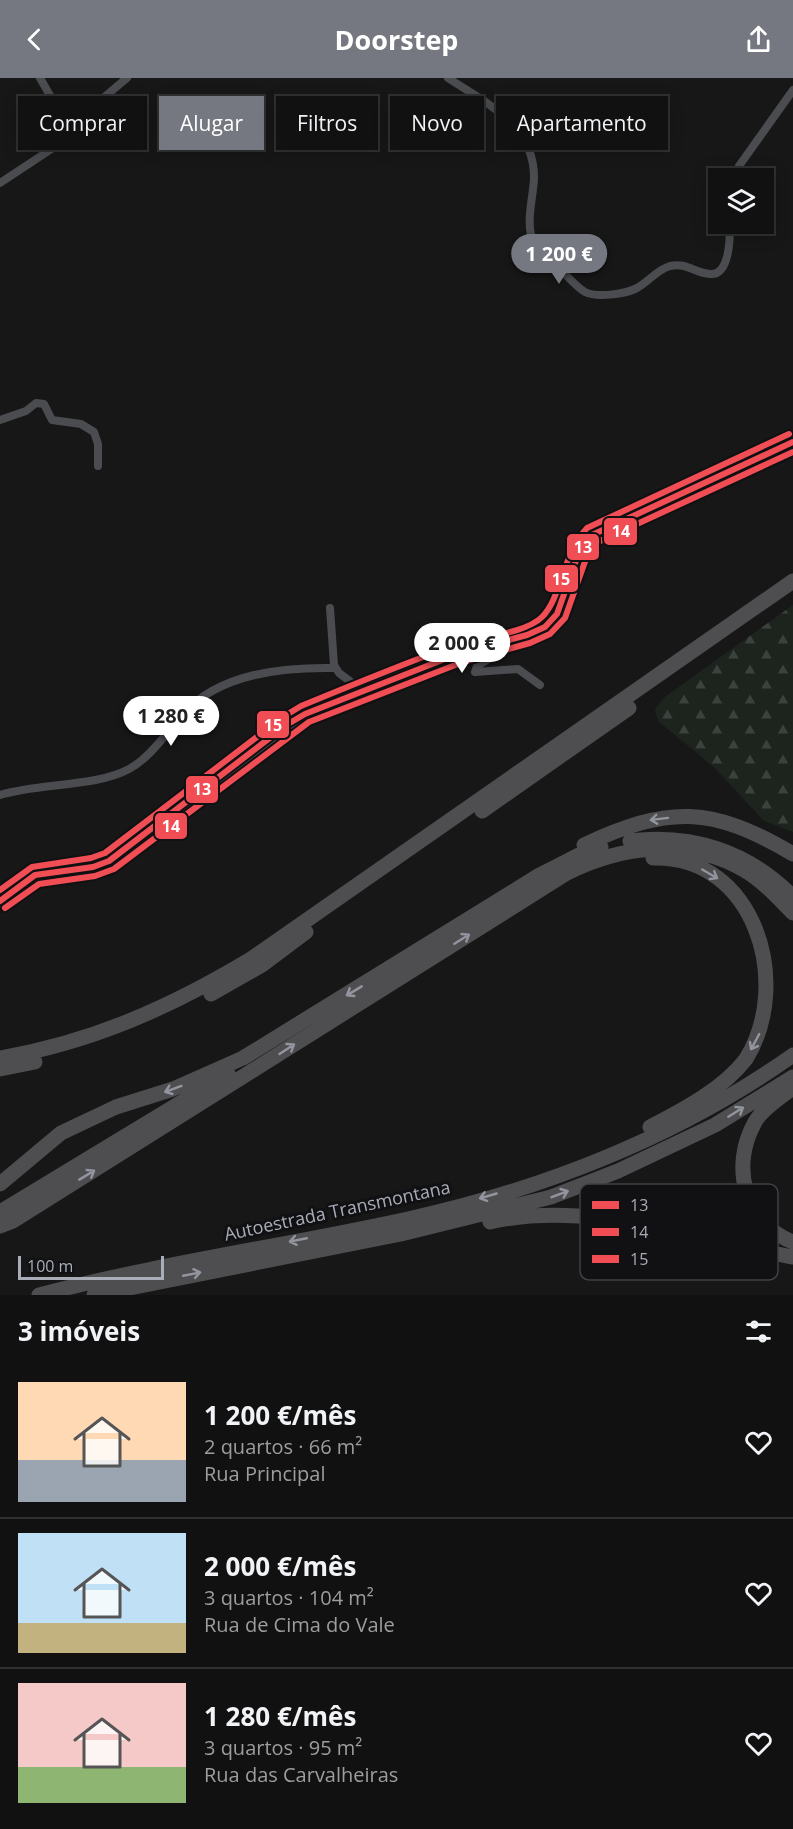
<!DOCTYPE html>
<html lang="pt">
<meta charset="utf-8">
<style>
body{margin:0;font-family:"Open Sans",sans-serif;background:#1e1f1f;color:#f1f3f6;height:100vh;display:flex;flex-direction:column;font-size:22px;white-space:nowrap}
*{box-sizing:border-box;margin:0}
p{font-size:20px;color:#9c9d9f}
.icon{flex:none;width:33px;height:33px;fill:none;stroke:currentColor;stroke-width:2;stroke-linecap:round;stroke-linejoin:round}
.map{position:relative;height:1217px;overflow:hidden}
.details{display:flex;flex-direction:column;background:#111;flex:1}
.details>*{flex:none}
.guide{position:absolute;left:18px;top:18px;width:758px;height:54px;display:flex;gap:12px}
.controls{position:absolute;left:708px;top:90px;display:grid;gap:12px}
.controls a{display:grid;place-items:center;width:66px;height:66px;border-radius:0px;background:#111;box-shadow:0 3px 15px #0003,0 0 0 2px #303131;font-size:30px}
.scale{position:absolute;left:18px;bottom:15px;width:146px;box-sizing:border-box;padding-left:6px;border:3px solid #a8adb8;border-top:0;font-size:16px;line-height:21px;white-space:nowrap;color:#a8adb8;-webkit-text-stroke:4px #111113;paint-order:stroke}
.price{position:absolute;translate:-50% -51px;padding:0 14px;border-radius:21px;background:#fff;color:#222;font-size:20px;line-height:39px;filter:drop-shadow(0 2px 3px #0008)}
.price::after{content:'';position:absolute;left:50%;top:36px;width:18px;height:14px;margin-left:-9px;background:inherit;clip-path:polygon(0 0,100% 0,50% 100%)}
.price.selected{background:#757880;color:#fff}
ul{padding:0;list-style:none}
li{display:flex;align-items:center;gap:18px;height:150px;padding:0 18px}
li+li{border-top:2px solid #303131}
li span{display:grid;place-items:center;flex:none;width:168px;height:120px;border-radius:0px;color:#555}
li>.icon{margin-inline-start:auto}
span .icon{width:72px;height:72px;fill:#fffc;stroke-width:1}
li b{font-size:26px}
h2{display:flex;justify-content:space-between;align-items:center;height:72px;padding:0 18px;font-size:26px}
.tag{padding:0 21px;border-radius:0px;background:#111;box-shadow:0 3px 15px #0003,0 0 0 2px #303131;font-size:21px;line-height:54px}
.tag.selected{background:#757880;color:#fff}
header{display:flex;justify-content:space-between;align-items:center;height:78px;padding:0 18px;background:#757880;color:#fff;font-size:27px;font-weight:700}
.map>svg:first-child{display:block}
</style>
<header><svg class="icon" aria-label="back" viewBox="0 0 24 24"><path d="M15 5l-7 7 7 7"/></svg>Doorstep<svg class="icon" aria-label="share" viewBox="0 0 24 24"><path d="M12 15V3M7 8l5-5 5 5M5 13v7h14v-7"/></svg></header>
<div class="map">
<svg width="793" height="1217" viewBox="0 0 793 1217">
<defs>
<pattern id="forest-firs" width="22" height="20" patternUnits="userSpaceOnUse" patternTransform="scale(1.5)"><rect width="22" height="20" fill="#1d241e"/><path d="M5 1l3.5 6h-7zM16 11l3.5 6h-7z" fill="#3b413d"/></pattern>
</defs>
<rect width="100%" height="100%" fill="#171717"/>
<path fill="url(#forest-firs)" d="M 793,527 L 793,754 L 764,743 L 714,689 L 658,643 L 655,631 L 665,619 Z"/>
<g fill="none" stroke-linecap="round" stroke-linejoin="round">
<path stroke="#4b4c50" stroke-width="8" d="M 40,0 L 71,54
M 448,0 C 487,26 535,47 534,101 C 533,119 527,139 531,157 C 539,168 574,208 585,214 C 597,220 624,216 635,211 C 648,205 656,192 670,188 C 686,184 695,195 710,196 C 730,198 730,159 730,146
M 733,100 L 739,88 L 793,12
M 0,105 L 59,66 L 89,32 L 127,0
M 0,342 L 26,333 L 36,325 L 44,326 L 52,342 L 81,346 L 94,354 L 98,366 L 98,388
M 330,530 L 334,587 L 339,595 L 363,613
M 519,562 L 477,588 L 475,594 L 518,591 L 540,607
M 0,717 C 39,705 96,709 129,691 C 150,680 167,654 183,636 C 220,595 283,589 335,590"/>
<path stroke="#4d4f52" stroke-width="12" d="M 0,823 L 35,797 L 93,789 L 109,783 L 288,646 L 305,636 L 460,575 L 527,557 L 545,549 L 557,536 L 579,474 L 592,457 L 793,364"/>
<path stroke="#4e4e51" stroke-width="15" d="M 482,733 L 629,630
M 630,763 C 692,755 749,774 793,819
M 584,767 C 669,727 712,728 793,776
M 211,916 L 262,887 L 306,854
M 0,980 C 93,964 171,929 251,881 L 793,503
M 0,991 L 35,984
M 793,1010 C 781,1019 762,1031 755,1044 C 730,1088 744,1145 793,1164
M 650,1049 C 683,1032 723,1011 746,981 C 793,905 755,777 653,780
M 0,1106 L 61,1055 L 116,1029 L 173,1011 L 243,980 L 538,798 L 579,777 L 601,769
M 0,1134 L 228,996
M 490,1144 C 591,1121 695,1162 793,1179
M 0,1148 L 13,1143 L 567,795 C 623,767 688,760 744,792 C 763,803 778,820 793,835
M 39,1217 C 161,1185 285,1168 408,1141 C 544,1111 679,1058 793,977
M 94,1217 L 401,1156 L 551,1119 L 618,1093 L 715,1047 L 793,999"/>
<g stroke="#111113" stroke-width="10">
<path id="bus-1" d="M 0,823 L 35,797 L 93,789 L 109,783 L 288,646 L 305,636 L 460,575 L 527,557 L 545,549 L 557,536 L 579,474 L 592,457 L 793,364"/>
</g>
<g stroke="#111113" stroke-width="10">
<path id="bus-2" d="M 5,830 L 39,806 L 95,798 L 114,791 L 309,644 L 463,584 L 530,565 L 550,556 L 565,540 L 587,478 L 598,464 L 793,374"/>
</g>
<g stroke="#111113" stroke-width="10">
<path id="bus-3" d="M 0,812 L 32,789 L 91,780 L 105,775 L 283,639 L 301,628 C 352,607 403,586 455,567 C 478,559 525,556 542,539 C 562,519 562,477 587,450 L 789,356"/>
</g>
<use href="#bus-1" stroke="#f04e54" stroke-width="6"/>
<use href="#bus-2" stroke="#f04e54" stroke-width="6"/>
<use href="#bus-3" stroke="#f04e54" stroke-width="6"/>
</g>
<defs><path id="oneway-shaft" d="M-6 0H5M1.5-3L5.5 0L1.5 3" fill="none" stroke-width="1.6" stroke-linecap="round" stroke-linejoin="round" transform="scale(1.5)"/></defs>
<g stroke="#92959e">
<use href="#oneway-shaft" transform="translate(659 741) rotate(173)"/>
<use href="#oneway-shaft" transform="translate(710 796) rotate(30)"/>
<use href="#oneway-shaft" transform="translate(462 861) rotate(-32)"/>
<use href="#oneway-shaft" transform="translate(354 913) rotate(149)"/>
<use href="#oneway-shaft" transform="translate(755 964) rotate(118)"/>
<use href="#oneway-shaft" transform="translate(287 971) rotate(-33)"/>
<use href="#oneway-shaft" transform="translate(173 1011) rotate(160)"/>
<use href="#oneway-shaft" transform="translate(736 1034) rotate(-32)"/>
<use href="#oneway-shaft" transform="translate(87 1097) rotate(-31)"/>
<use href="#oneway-shaft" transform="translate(560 1116) rotate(-21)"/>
<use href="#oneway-shaft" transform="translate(488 1118) rotate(164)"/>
<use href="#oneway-shaft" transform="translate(298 1162) rotate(169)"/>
<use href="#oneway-shaft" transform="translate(192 1196) rotate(-11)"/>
</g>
<g text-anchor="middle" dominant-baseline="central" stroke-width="6" stroke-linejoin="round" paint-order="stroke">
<g font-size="18" fill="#a8adb8" stroke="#111113">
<text transform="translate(337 1132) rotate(-12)">Autoestrada Transmontana</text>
</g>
</g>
<rect x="580" y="1106" width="198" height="96" rx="9" fill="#111113" stroke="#3e4045" stroke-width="1.5"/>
<rect x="592" y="1123" width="27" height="8" fill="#f04e54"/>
<rect x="592" y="1150" width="27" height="8" fill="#f04e54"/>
<rect x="592" y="1177" width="27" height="8" fill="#f04e54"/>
<g font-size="16" fill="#a8adb8">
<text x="630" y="1133">13</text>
<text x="630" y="1160">14</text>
<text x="630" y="1187">15</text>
</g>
<g stroke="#111113" stroke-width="2">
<rect x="603" y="439" width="35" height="29" rx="6" fill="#f04e54"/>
<rect x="566" y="455" width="34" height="28" rx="6" fill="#f04e54"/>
<rect x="544" y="486" width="35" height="29" rx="6" fill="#f04e54"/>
<rect x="256" y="632" width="34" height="29" rx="6" fill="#f04e54"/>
<rect x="185" y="697" width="34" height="29" rx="6" fill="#f04e54"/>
<rect x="154" y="734" width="34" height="28" rx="6" fill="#f04e54"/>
</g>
<g font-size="16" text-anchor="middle" font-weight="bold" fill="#fff">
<text x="621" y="459">14</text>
<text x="583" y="475">13</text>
<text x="561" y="507">15</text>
<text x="273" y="653">15</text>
<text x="202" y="717">13</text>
<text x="171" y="754">14</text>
</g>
</svg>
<div class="controls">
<a><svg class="icon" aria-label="layers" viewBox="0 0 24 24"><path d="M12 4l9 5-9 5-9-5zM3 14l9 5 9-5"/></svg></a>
</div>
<div class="scale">100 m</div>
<b class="price selected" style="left:559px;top:207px">1 200 €</b>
<b class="price" style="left:462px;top:596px">2 000 €</b>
<b class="price" style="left:171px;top:669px">1 280 €</b>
<div class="guide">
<a class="tag">Comprar</a>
<a class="tag selected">Alugar</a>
<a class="tag">Filtros</a>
<a class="tag">Novo</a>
<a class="tag">Apartamento</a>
</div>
</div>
<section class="details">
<h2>3 imóveis<svg class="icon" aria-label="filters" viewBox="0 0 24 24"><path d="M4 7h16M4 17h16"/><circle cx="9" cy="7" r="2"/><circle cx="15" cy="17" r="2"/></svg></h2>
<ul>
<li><span style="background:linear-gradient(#ffd9b3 65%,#9aa5b1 0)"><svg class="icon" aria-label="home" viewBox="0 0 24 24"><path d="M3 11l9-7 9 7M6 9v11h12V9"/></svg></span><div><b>1 200 €/mês</b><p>2 quartos · 66 m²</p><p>Rua Principal</p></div><svg class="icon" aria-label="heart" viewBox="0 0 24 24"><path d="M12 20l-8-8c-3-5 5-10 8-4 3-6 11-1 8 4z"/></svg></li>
<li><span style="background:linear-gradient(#bfe0f5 75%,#c2b280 0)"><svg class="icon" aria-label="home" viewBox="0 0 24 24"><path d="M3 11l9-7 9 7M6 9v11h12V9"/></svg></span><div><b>2 000 €/mês</b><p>3 quartos · 104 m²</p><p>Rua de Cima do Vale</p></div><svg class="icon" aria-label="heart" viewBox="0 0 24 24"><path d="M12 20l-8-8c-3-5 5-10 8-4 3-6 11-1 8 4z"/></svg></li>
<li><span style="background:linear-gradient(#f6c9c9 70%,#8fb573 0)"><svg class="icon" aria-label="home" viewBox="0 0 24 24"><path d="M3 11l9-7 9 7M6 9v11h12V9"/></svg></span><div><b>1 280 €/mês</b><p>3 quartos · 95 m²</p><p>Rua das Carvalheiras</p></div><svg class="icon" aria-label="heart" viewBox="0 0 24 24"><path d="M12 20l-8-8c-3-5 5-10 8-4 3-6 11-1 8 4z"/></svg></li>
</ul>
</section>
